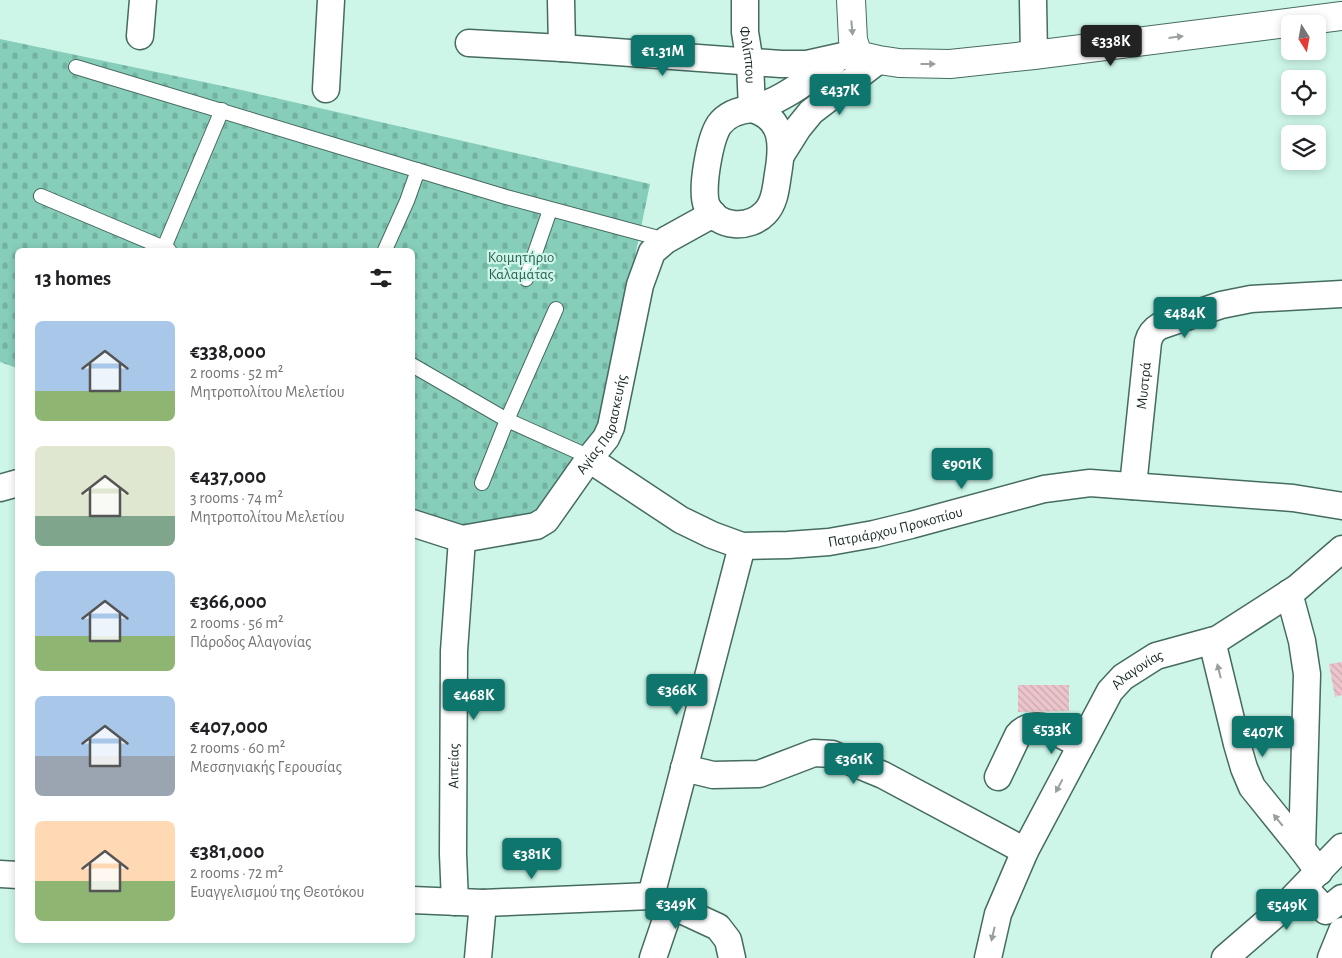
<!DOCTYPE html>
<meta charset="utf-8">
<style>
body{margin:0;font-family:"Alegreya Sans",sans-serif;background:#f6f6f6;color:#202124;height:100vh;display:flex;flex-direction:column;font-size:19px;white-space:nowrap}
*{box-sizing:border-box;margin:0}
p{font-size:16px;color:#757577}
.icon{flex:none;width:28px;height:28px;fill:none;stroke:currentColor;stroke-width:2;stroke-linecap:round;stroke-linejoin:round}
.map{position:relative;flex:1;overflow:hidden}
.drawer{position:absolute;left:15px;top:248px;width:400px;height:695px;display:flex;flex-direction:column;background:#fff;border-radius:8px;box-shadow:0 2px 8px #0003}
.drawer>*{flex:none}
.needle{width:32px;rotate:169deg}
.buttons{position:absolute;left:1281px;top:15px;display:grid;gap:10px}
.buttons a{display:grid;place-items:center;width:45px;height:45px;border-radius:8px;background:#fff;box-shadow:0 2px 8px #0003;font-size:25px}
.price{position:absolute;translate:-50% -42px;padding:0 11px;border-radius:5px;background:#0f766e;color:#fff;font-size:16px;line-height:32px;filter:drop-shadow(0 1px 2px #0008)}
.price::after{content:'';position:absolute;left:50%;top:30px;width:15px;height:11px;margin-left:-8px;background:inherit;clip-path:polygon(0 0,100% 0,50% 100%)}
.price.active{background:#222;color:#fff}
ul{padding:0;list-style:none}
li{display:flex;align-items:center;gap:15px;height:125px;padding:0 20px}
li span{display:grid;place-items:center;flex:none;width:140px;height:100px;border-radius:8px;color:#555}
li>.icon{margin-inline-start:auto}
span .icon{width:60px;height:60px;fill:#fffc;stroke-width:1}
li b{font-size:21px}
h2{display:flex;justify-content:space-between;align-items:center;height:60px;padding:0 20px;font-size:21px}
.map>svg:first-child{display:block}
</style>
<div class="map">
<svg width="1342" height="958" viewBox="0 0 1342 958">
<defs>
<pattern id="cemetery-stones" width="16" height="16" patternUnits="userSpaceOnUse" patternTransform="scale(1.25)"><rect width="16" height="16" fill="#86ceba"/><path d="M2 7V4a2 2 0 0 1 4 0v3zM10 15v-3a2 2 0 0 1 4 0v3z" fill="#73b1a0"/></pattern>
<pattern id="building-back-hatch" width="6" height="6" patternUnits="userSpaceOnUse" patternTransform="scale(1.25)"><rect width="6" height="6" fill="#ecc4cb"/><path d="M-1 5l2 2M0 0l6 6M5-1l2 2" fill="none" stroke="#caa9ae"/></pattern>
</defs>
<rect width="100%" height="100%" fill="#cdf6e9"/>
<path fill="url(#cemetery-stones)" d="M 0,39 L 237,89 L 650,184 L 600,426 L 535,514 L 477,525 L 451,526 L 413,512 L 412,250 L 18,250 L 17,368 L 0,362 Z"/>
<path fill="url(#building-back-hatch)" d="M 1342,662 L 1342,695 L 1335,697 L 1329,664 Z
M 1018,685 L 1069,685 L 1069,711 L 1018,712 Z"/>
<g fill="none" stroke-linecap="round" stroke-linejoin="round">
<g stroke="#466b60" stroke-width="16">
<path id="lane" d="M 76,67 L 506,197 L 666,240
M 41,196 L 169,250
M 163,250 L 222,110
M 385,250 L 407,201 L 418,170
M 526,279 L 550,210
M 412,365 L 507,420 L 583,454 L 589,459
M 482,483 L 507,420 L 556,309"/>
</g>
<g stroke="#466b60" stroke-width="29">
<g id="street">
<path d="M 561,0 L 562,48"/>
<path id="s1" d="M 745,0 L 745,32 L 750,63 L 752,109 C 782,101 807,80 833,63"/>
<path d="M 1033,0 L 1034,55"/>
<path d="M 140,36 L 143,0"/>
<path d="M 469,43 L 562,48 L 781,64 L 807,64 L 843,56 L 858,55"/>
<path d="M 326,89 L 331,0"/>
<path d="M 752,109 C 784,118 783,145 778,174 C 776,187 775,203 765,213 C 750,229 718,229 707,206 C 700,191 710,139 719,125 C 727,114 739,110 752,109 Z"/>
<path d="M 781,155 L 798,128 L 811,112 L 879,60"/>
<path id="s2" d="M 589,459 L 681,520 L 712,535 L 742,546 L 788,545 L 829,542 L 874,534 L 911,525 L 1044,489 L 1090,483 L 1293,498 L 1342,506"/>
<path id="s3" d="M 1133,486 L 1148,342 C 1150,334 1153,330 1160,326 L 1221,305 L 1251,299 L 1342,294"/>
<path d="M 0,488 L 18,483"/>
<path id="s4" d="M 412,523 L 462,539 L 536,526 L 546,520 L 589,459 L 606,438 L 611,427 L 640,285 L 652,252 L 666,240 L 713,214"/>
<path d="M 1289,593 L 1302,641 L 1307,674 L 1302,849"/>
<path d="M 1212,641 L 1237,744 L 1244,768 L 1252,787 L 1302,849 L 1319,872"/>
<path d="M 684,768 L 713,775 L 759,774 L 814,753 L 832,754 L 883,775 L 1025,851"/>
<path d="M 998,777 L 1018,735 C 1025,726 1037,725 1048,728 L 1081,745"/>
<path d="M 0,874 L 18,875"/>
<path d="M 1304,887 L 1326,911 L 1342,898"/>
<path d="M 651,896 L 742,546"/>
<path d="M 412,900 L 483,903 L 651,896 L 718,927 L 728,940 L 732,958"/>
<path id="s5" d="M 455,902 L 453,854 L 454,651 L 462,539"/>
<path d="M 478,958 L 483,903"/>
<path d="M 653,958 L 671,905"/>
<path id="s6" d="M 988,958 L 998,914 L 1025,851 L 1110,691 L 1123,677 L 1156,656 L 1218,639 L 1297,588 L 1342,549"/>
<path d="M 1225,958 L 1284,907 L 1342,847"/>
<path d="M 1331,958 L 1342,931"/>
</g>
</g>
<g stroke="#466b60" stroke-width="30">
<path id="secondary" d="M 851,0 L 853,40 L 858,55 L 879,60 L 899,63 L 950,64 L 1034,55 L 1342,16"/>
</g>
<use href="#lane" stroke="#fff" stroke-width="14"/>
<use href="#street" stroke="#fff" stroke-width="26"/>
<use href="#secondary" stroke="#fff" stroke-width="28"/>
</g>
<defs><path id="oneway-solid" d="M-6-.8H1V-3.2L6.5 0L1 3.2V.8H-6Z" transform="scale(1.25)"/></defs>
<g fill="#98a09d">
<use href="#oneway-solid" transform="translate(852 28) rotate(85)"/>
<use href="#oneway-solid" transform="translate(1176 37) rotate(-7)"/>
<use href="#oneway-solid" transform="translate(928 64)"/>
<use href="#oneway-solid" transform="translate(1219 671) rotate(-104)"/>
<use href="#oneway-solid" transform="translate(1059 786) rotate(118)"/>
<use href="#oneway-solid" transform="translate(1278 820) rotate(-129)"/>
<use href="#oneway-solid" transform="translate(993 934) rotate(103)"/>
</g>
<g text-anchor="middle" dominant-baseline="central" stroke-width="4.5" stroke-linejoin="round" paint-order="stroke">
<g font-size="15" fill="#1b2b26" stroke="#cdf6e9">
<text stroke="none"><textPath href="#s1" startOffset="55">Φιλίππου</textPath></text>
<text stroke="none"><textPath href="#s3" startOffset="101">Μυστρά</textPath></text>
<text stroke="none"><textPath href="#s4" startOffset="252">Αγίας Παρασκευής</textPath></text>
<text stroke="none"><textPath href="#s2" startOffset="332">Πατριάρχου Προκοπίου</textPath></text>
<text stroke="none"><textPath href="#s6" startOffset="330">Αλαγονίας</textPath></text>
<text stroke="none"><textPath href="#s5" startOffset="136">Αιπείας</textPath></text>
</g>
<g font-size="15" fill="#2a6052" stroke="#cdf6e9">
<text x="521" y="257">Κοιμητήριο<tspan x="521" dy="17">Καλαμάτας</tspan></text>
</g>
</g>
</svg>
<div class="buttons">
<a><svg class="needle" viewBox="-14 -14 28 28"><path d="M0-13l5 13h-10z" fill="#e53935"/><path d="M0 13l5-13h-10z" fill="#757577"/></svg></a>
<a><svg class="icon" aria-label="locate" viewBox="0 0 24 24"><circle cx="12" cy="12" r="6"/><path d="M12 2v4M12 18v4M2 12h4M18 12h4"/></svg></a>
<a><svg class="icon" aria-label="layers" viewBox="0 0 24 24"><path d="M12 4l9 5-9 5-9-5zM3 14l9 5 9-5"/></svg></a>
</div>
<b class="price active" style="left:1111px;top:67px">€338K</b>
<b class="price" style="left:663px;top:77px">€1.31M</b>
<b class="price" style="left:840px;top:116px">€437K</b>
<b class="price" style="left:1185px;top:339px">€484K</b>
<b class="price" style="left:962px;top:490px">€901K</b>
<b class="price" style="left:677px;top:716px">€366K</b>
<b class="price" style="left:474px;top:721px">€468K</b>
<b class="price" style="left:1052px;top:755px">€533K</b>
<b class="price" style="left:1263px;top:758px">€407K</b>
<b class="price" style="left:854px;top:785px">€361K</b>
<b class="price" style="left:532px;top:880px">€381K</b>
<b class="price" style="left:676px;top:930px">€349K</b>
<b class="price" style="left:1287px;top:931px">€549K</b>
<section class="drawer">
<h2>13 homes<svg class="icon" aria-label="filters" viewBox="0 0 24 24"><path d="M4 7h16M4 17h16"/><circle cx="9" cy="7" r="2"/><circle cx="15" cy="17" r="2"/></svg></h2>
<ul>
<li><span style="background:linear-gradient(#a9c7e8 70%,#8fb573 0)"><svg class="icon" aria-label="home" viewBox="0 0 24 24"><path d="M3 11l9-7 9 7M6 9v11h12V9"/></svg></span><div><b>€338,000</b><p>2 rooms · 52 m²</p><p>Μητροπολίτου Μελετίου</p></div></li>
<li><span style="background:linear-gradient(#dfe7d0 70%,#7fa58c 0)"><svg class="icon" aria-label="home" viewBox="0 0 24 24"><path d="M3 11l9-7 9 7M6 9v11h12V9"/></svg></span><div><b>€437,000</b><p>3 rooms · 74 m²</p><p>Μητροπολίτου Μελετίου</p></div></li>
<li><span style="background:linear-gradient(#a9c7e8 65%,#8fb573 0)"><svg class="icon" aria-label="home" viewBox="0 0 24 24"><path d="M3 11l9-7 9 7M6 9v11h12V9"/></svg></span><div><b>€366,000</b><p>2 rooms · 56 m²</p><p>Πάροδος Αλαγονίας</p></div></li>
<li><span style="background:linear-gradient(#a9c7e8 60%,#9aa5b1 0)"><svg class="icon" aria-label="home" viewBox="0 0 24 24"><path d="M3 11l9-7 9 7M6 9v11h12V9"/></svg></span><div><b>€407,000</b><p>2 rooms · 60 m²</p><p>Μεσσηνιακής Γερουσίας</p></div></li>
<li><span style="background:linear-gradient(#ffd9b3 60%,#8fb573 0)"><svg class="icon" aria-label="home" viewBox="0 0 24 24"><path d="M3 11l9-7 9 7M6 9v11h12V9"/></svg></span><div><b>€381,000</b><p>2 rooms · 72 m²</p><p>Ευαγγελισμού της Θεοτόκου</p></div></li>
</ul>
</section>
</div>
